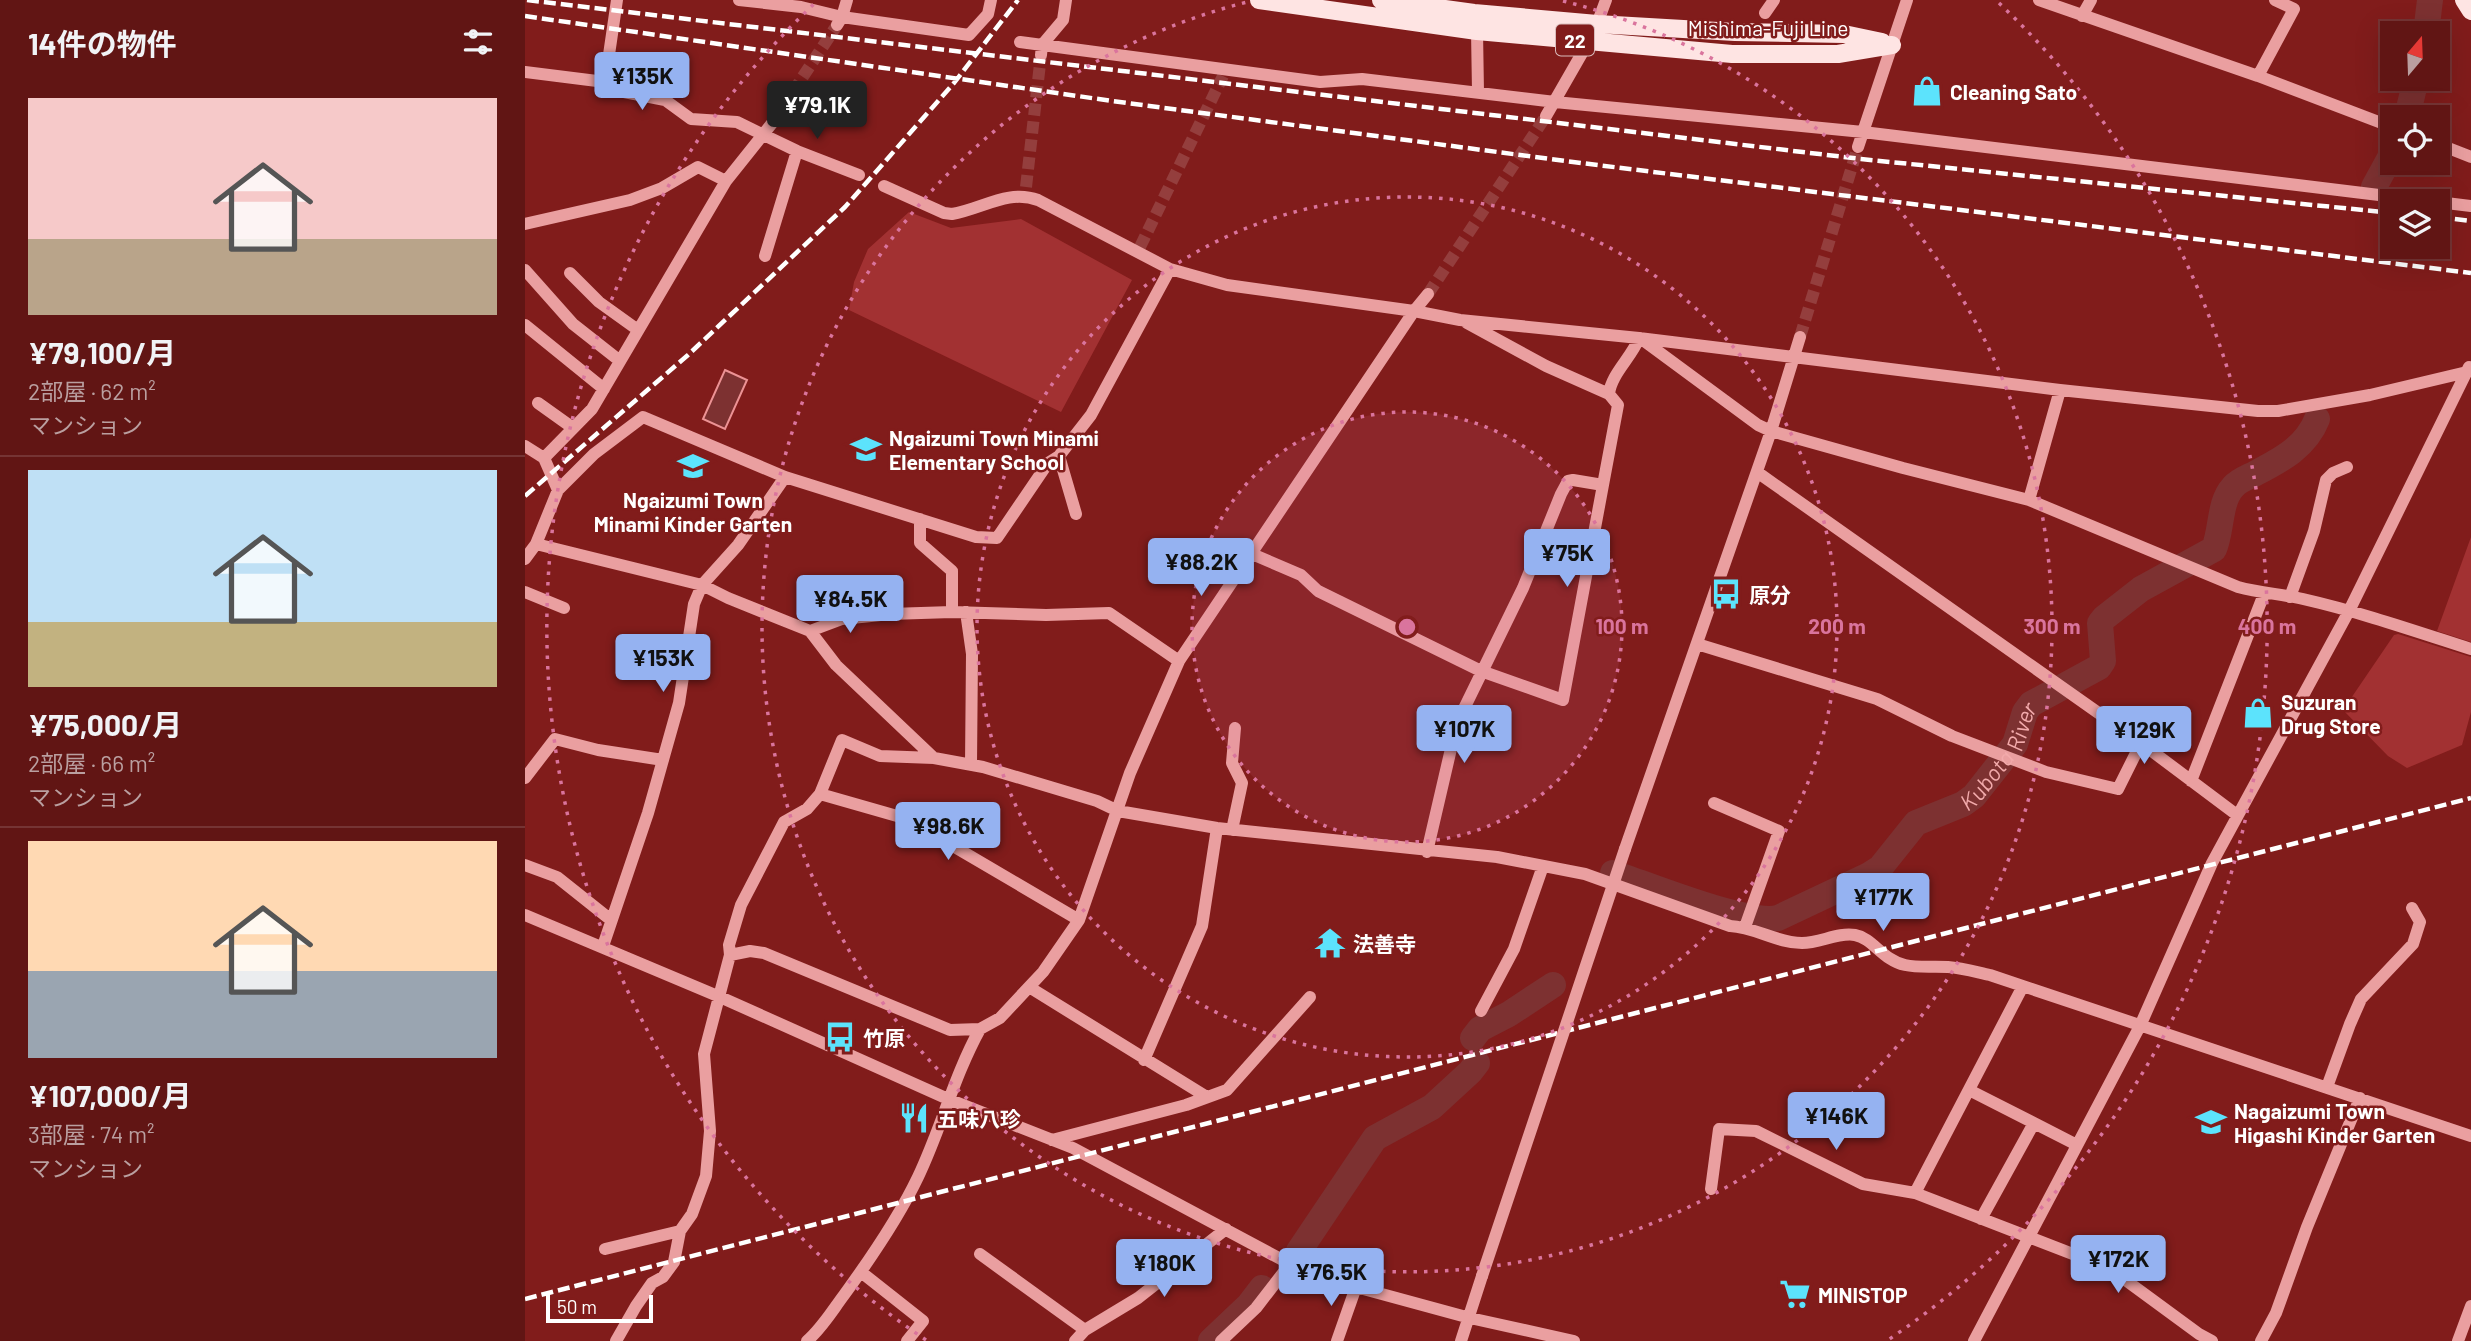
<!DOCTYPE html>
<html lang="ja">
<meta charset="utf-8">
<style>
body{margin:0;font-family:Barlow,"Noto Sans JP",sans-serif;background:#671e1d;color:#f1f3f6;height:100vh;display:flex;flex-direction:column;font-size:26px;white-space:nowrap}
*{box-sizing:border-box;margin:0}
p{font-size:23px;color:#ba9fa0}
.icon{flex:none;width:38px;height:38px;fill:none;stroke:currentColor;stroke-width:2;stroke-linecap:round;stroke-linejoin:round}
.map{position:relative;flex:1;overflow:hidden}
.details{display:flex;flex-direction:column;background:#611514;width:525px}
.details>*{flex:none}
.needle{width:46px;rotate:19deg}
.buttons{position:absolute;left:1855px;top:21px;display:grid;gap:14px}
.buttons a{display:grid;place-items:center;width:70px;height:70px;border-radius:0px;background:#611514;box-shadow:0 7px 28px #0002,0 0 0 2px #753434;font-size:35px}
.scale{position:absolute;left:21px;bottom:18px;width:107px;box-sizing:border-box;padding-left:7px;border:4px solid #fff;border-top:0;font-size:19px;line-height:24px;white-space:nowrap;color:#fff;-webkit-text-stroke:5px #811c1b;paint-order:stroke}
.price{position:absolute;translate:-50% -60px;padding:0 16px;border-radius:7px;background:#95b2f1;color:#111;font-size:23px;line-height:46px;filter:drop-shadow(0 2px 4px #0008)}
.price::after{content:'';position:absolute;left:50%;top:42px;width:21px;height:16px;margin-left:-10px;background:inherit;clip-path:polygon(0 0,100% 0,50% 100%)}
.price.selected{background:#222;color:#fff}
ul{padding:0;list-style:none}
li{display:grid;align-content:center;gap:14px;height:371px;padding:0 28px}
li+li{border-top:2px solid #753434}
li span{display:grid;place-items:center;height:217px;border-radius:0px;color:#555}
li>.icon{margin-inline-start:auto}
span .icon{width:126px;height:126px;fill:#fffc;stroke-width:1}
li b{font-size:30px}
h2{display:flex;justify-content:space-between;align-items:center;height:84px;padding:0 28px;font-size:30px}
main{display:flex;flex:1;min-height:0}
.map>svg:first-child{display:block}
</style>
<main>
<section class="details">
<h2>14件の物件<svg class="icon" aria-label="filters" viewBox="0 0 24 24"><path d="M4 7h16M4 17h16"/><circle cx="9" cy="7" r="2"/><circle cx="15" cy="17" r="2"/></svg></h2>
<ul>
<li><span style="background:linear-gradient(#f6c9c9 65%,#b9a48a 0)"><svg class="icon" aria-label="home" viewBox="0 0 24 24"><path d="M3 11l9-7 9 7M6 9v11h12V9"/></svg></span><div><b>¥79,100/月</b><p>2部屋 · 62 m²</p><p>マンション</p></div></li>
<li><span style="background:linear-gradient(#bfe0f5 70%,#c2b280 0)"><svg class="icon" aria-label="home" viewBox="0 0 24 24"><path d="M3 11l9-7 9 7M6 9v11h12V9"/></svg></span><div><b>¥75,000/月</b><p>2部屋 · 66 m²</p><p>マンション</p></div></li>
<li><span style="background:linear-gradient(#ffd9b3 60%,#9aa5b1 0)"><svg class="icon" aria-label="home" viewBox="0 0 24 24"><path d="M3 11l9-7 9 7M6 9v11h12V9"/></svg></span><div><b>¥107,000/月</b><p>3部屋 · 74 m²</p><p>マンション</p></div></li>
</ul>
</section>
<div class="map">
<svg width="1946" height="1341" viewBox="0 0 1946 1341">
<rect width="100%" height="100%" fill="#811c1b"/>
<path fill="#a23132" d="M 384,212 L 426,228 L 496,219 L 607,280 L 536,412 L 324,310 L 329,282 L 343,249 Z
M 1946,537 L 1946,642 L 1912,631 Z
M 1873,634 L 1946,657 L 1946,712 L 1937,745 L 1882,768 L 1863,756 L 1818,710 L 1869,635 Z"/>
<path fill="#7d3131" stroke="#ec9294" stroke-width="2" d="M 200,370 L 222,380 L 200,429 L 178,419 Z"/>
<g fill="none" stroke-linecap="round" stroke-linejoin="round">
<g stroke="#7d3131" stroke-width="26">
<path d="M 1901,33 L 1905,0"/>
<path d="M 1882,117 L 1891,79"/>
<path d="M 1849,187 L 1867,154"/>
<path id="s1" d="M 1088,873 C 1124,885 1221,925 1253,918 L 1344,875 L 1355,868 L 1391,823 L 1438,804 L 1449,796 L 1490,744 L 1500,712 L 1506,704 L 1574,667 L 1578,661 L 1575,623 L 1579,618 L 1616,589 L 1689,549 C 1697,530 1694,502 1708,487 C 1714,480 1724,477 1731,473 C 1756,460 1781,447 1792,419"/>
<path d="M 948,1038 L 955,1029 L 984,1014 L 1028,985"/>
<path d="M 774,1251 L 850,1138 L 907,1107 L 945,1072 L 952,1063"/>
<path d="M 686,1341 L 724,1305 L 737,1288"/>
</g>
<path stroke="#943e3d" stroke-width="12" stroke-dasharray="12 6" stroke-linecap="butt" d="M 248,122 L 312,25
M 501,187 L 516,55
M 615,247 L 698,76
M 903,294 L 1021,116
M 1275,337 L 1333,147"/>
<path stroke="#ea9fa0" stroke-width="12" d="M 214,0 L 276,7 L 317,17 L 444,35 L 463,14 L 466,0
M 1514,0 L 1733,76 L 1867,127
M 1240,13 L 1249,0
M 1557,16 L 1566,0
M 1072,24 L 1081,0
M 312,25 L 317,17 L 322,0
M 952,31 L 953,92
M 495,42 L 795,82 L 837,79 L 1030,102 L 1338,132 L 1903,201
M 516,55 L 517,45 L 538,20 L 541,0
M 0,72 L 80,82 L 89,90 L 140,100 L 166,119 L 212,122 L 272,151 L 334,175
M 1733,76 L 1769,9 L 1750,0
M 80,82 L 92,0
M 1021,116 L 1064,41
M 1913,144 L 1946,157
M 1333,147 L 1382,0
M 359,186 L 419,213 L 427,214 C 457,209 483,189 513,200 L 645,269 L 702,285 L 889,311 L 935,320 L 1114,338 L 1535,390 L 1733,411 L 1753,411 L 1845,395 L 1946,371
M 1913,202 L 1946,206
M 0,224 L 105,200 L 137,188 L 173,167 L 201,181
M 240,256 L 272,151
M 0,270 L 48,324 L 95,361
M 45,273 L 74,302 L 113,330
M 942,323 L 1021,366 L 1084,394
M 0,325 L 79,389
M 1115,338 L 1233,425 L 1246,431 L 1378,468 L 1504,500 L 1713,587 C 1735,593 1756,594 1778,599 C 1835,612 1890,631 1946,649
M 13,403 L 48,428
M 0,446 L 19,458 L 67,409 L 201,181 L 248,122
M 534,456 L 551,514
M 19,458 L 33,490
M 1232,472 L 1616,743 L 1712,815
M 1504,500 L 1535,390
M 395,519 L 395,543 L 427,571 L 427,612
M 11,544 L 177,585 L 203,598 L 285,631 L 317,619 L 365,614 L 427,612 L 521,615 L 584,613 L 654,661
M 727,554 L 776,575 L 793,591 L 956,671 L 1038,700 L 1078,485
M 0,559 L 11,544 L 33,490 L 69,454 L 118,417 L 260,477 L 451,537 L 472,538 L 523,463 L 534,456 L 566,415 L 645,269
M 0,592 L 39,608
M 1765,597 L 1789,531 L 1801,480 L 1808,473 L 1822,467
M 441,612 L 447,654 L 446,765
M 285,631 L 311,665 L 409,758 L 458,767 L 572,801 L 593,811 L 692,828 L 972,857 L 1060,874 L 1205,926 C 1230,927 1252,943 1277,943 C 1295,943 1313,932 1330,935 C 1348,938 1357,960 1380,965 C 1394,968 1408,966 1423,967 C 1437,968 1451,972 1465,975 L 1946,1136
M 1172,644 L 1352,699 L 1427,736 L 1521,772 L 1593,789 L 1616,743
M 0,778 L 30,739 L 73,750 L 138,760
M 1666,781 L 1739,594
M 295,794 L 372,816 L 394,826 L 554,920
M 1189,803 L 1254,831 L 1220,927
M 707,830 L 717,783 L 707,763 L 710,728
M 1100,849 L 1246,431 L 1275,337
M 902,852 L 932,723 L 998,588 L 1036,494 L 1043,481 L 1048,480 L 1078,485 L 1093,405 L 1084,394 C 1086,374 1107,357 1114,338
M 0,865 L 32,877 L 86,920
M 0,915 L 195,997 L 423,1099 L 548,1148 L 765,1264 L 831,1287 L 945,1318 L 1049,1341
M 78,946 L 123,813 L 154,703 L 169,604 L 177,585 L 213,545 L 260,477
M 205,955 L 204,945 L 216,905 L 259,822 L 282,809 L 295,794 L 317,740 L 355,756 L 409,758
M 504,987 L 682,1097
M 956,1011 L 989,949 L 1018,866
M 619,1060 L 677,926 L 692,828
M 1802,1087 L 1825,1024 L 1836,999 L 1888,944 L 1895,922 L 1887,908
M 1444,1090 L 1552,1145
M 527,1140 L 661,1105 L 702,1090 L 785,997
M 1186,1189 L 1194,1129 L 1231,1131 L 1338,1184 L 1390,1193 L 1584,1268 L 1674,1334 L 1687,1341
M 1390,1193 L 1498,986
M 1456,1219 L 1509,1123
M 80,1249 L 155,1231 L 167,1214 L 181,1176 L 185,1131 L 179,1054 L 205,955 L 225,951 L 239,953 L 425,1030 L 455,1029 L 475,1018 L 518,972 L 554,920 L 605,773 L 654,661 L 889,311 L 903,294
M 455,1254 L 560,1330
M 336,1272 L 398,1321 L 382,1341
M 91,1341 L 111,1306 L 127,1283 L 138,1277 L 149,1262 L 155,1231
M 282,1341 C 297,1328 307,1311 319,1295 C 346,1258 373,1219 393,1177 C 416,1129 429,1076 455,1029
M 550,1341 L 560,1330 L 613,1298 L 701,1229
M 696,1341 L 731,1308 L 765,1264
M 812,1341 L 831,1287
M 936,1341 L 957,1276
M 1449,1341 L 1615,1026 L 1687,863 L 1824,611 L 1944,367
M 1736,1341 L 1751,1313 L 1782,1227 L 1835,1098
M 1933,1341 L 1946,1306"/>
<path stroke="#fee4e3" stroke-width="18" d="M 734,0 L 952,31 L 1207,54 L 1313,54 L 1367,45
M 856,0 L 949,13 L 1072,24 L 1210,32 L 1319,34 L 1357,42
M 1939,0 L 1946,11"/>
<path stroke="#fff" stroke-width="4.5" stroke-dasharray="12 5" stroke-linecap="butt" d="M 2,0 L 1336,159 L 1867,213
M 0,16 L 587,101 L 1048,162 L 1946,273
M 1913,217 L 1946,221
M 0,496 L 163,355 L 320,207 L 429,83 L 493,0
M 0,1299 L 1946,798"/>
<path stroke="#ea9fa0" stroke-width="12" d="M 957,1276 L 1100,849"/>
</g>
<circle cx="882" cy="627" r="215" fill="#da749d" fill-opacity=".12"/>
<g fill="none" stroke="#da749d" stroke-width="3.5" stroke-dasharray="3.5 7">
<circle cx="882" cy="627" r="215"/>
<circle cx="882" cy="627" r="430"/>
<path d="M1038 1A645 645 0 1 1 726 1"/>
<path d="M401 1340A860 860 0 0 1 290 3M1474 3A860 860 0 0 1 1363 1340"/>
</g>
<defs>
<g id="shop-bare" transform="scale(2.415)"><path d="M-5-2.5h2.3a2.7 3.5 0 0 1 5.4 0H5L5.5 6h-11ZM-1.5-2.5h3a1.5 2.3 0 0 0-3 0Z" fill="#5ce3fc" stroke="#811c1b" stroke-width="2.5" paint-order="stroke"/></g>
<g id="school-bare" transform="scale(2.415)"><path d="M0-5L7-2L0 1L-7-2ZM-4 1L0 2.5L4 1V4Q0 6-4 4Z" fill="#5ce3fc" stroke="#811c1b" stroke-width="2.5" paint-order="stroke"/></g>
<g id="bus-bare" transform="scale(2.415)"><path d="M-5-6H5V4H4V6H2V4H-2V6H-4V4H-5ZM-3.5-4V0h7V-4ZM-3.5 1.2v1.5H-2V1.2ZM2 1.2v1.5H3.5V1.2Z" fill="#5ce3fc" stroke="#811c1b" stroke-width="2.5" paint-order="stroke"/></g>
<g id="temple-bare" transform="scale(2.415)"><path d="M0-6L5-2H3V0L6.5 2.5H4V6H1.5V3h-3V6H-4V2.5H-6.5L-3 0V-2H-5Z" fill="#5ce3fc" stroke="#811c1b" stroke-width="2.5" paint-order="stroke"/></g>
<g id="restaurant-bare" transform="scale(2.415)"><path d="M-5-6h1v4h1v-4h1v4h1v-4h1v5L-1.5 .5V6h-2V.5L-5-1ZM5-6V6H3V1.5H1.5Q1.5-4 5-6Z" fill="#5ce3fc" stroke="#811c1b" stroke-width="2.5" paint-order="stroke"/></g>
<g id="supermarket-bare" transform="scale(2.415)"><path d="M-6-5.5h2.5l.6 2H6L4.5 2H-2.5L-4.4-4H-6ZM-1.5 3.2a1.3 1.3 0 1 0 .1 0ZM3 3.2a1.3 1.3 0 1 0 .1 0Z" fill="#5ce3fc" stroke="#811c1b" stroke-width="2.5" paint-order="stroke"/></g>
</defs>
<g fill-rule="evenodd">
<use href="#shop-bare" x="1402" y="91"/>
<use href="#school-bare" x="341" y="449"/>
<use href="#school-bare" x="168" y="466"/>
<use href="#bus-bare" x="1201" y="594"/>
<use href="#shop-bare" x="1733" y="713"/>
<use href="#temple-bare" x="805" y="943"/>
<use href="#bus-bare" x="315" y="1037"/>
<use href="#restaurant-bare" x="389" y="1118"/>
<use href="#school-bare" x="1686" y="1122"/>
<use href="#supermarket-bare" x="1270" y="1294"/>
</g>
<g text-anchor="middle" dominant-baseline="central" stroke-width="5" stroke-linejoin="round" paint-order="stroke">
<rect fill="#811c1b" stroke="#d9bbbb" stroke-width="2" x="1031" y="24.5" width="38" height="31" rx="5"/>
<g font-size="19" font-weight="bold" fill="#fff">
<text x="1050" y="40">22</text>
</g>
<g font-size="21" fill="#fff" stroke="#811c1b">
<text x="1243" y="27">Mishima-Fuji Line</text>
</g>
<g font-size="21" font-weight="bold" fill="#fff" stroke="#811c1b" text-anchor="start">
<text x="1425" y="91">Cleaning Sato</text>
<text x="364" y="437">Ngaizumi Town Minami<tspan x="364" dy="24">Elementary School</tspan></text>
<text x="168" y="499" text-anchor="middle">Ngaizumi Town<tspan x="168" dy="24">Minami Kinder Garten</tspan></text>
<text x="1224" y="594">原分</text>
<text x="1756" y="701">Suzuran<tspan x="1756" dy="24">Drug Store</tspan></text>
<text x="828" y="943">法善寺</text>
<text x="338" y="1037">竹原</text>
<text x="1709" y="1110">Nagaizumi Town<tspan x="1709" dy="24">Higashi Kinder Garten</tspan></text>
<text x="412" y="1118">五味八珍</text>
<text x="1293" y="1294">MINISTOP</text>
</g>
<g font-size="23" font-style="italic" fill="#f2aaab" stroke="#811c1b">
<text stroke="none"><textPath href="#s1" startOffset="455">Kubota River</textPath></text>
</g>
</g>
<circle cx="882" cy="627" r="10" fill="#da749d" stroke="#811c1b" stroke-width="3.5"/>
<g font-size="21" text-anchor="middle" font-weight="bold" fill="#da749d" stroke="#811c1b" stroke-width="5" stroke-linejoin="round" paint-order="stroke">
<text x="1097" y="634">100 m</text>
<text x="1312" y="634">200 m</text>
<text x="1527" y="634">300 m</text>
<text x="1742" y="634">400 m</text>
</g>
</svg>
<div class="buttons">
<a><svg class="needle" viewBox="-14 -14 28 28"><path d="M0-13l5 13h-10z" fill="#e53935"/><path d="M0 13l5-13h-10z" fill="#ba9fa0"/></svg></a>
<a><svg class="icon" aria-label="locate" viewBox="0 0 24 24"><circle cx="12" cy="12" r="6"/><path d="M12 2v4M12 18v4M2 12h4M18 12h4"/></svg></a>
<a><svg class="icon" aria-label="layers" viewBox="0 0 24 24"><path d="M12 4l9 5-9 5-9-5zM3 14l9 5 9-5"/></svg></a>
</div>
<div class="scale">50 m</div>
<b class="price" style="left:117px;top:112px">¥135K</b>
<b class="price selected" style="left:292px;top:141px">¥79.1K</b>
<b class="price" style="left:1042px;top:589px">¥75K</b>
<b class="price" style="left:676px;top:598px">¥88.2K</b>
<b class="price" style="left:325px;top:635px">¥84.5K</b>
<b class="price" style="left:138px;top:694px">¥153K</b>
<b class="price" style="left:939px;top:765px">¥107K</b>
<b class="price" style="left:1619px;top:766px">¥129K</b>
<b class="price" style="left:423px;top:862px">¥98.6K</b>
<b class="price" style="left:1358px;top:933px">¥177K</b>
<b class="price" style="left:1311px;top:1152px">¥146K</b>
<b class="price" style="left:1593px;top:1295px">¥172K</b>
<b class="price" style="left:639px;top:1299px">¥180K</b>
<b class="price" style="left:806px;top:1308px">¥76.5K</b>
</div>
</main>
